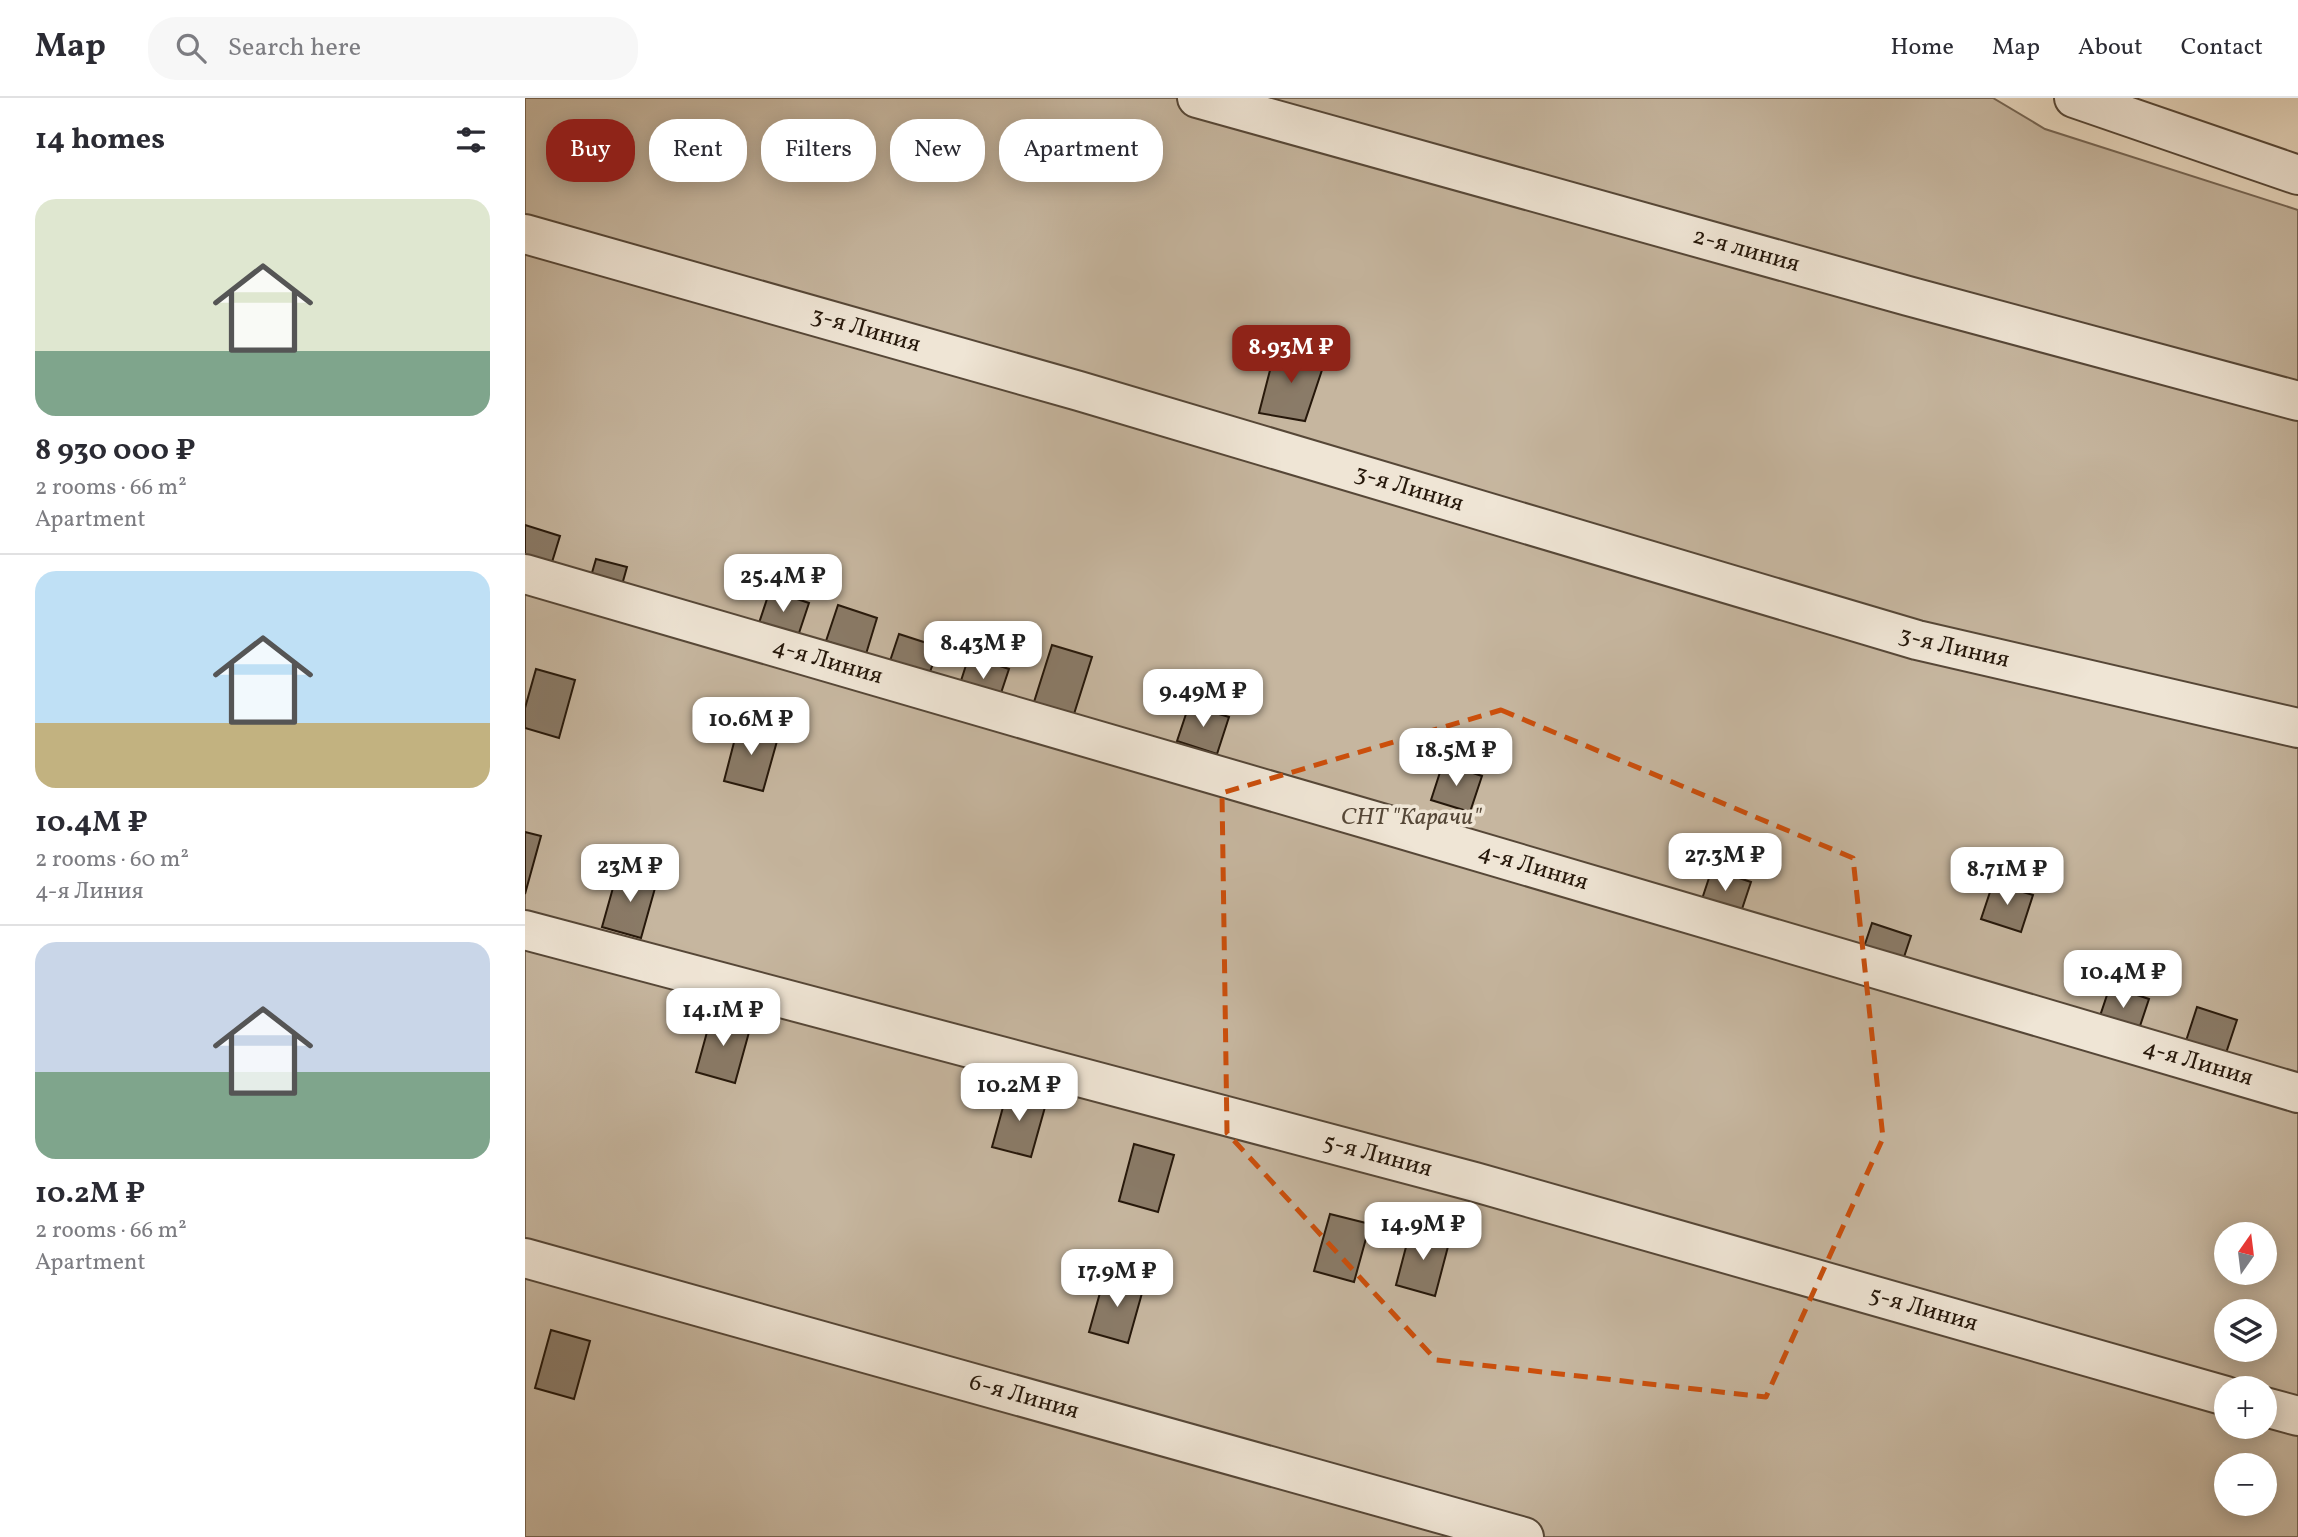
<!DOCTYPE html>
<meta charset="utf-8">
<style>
body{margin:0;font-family:Vollkorn,serif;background:#f7f7f7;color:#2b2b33;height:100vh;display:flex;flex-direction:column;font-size:26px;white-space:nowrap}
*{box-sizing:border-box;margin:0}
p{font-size:23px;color:#7c7c81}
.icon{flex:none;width:38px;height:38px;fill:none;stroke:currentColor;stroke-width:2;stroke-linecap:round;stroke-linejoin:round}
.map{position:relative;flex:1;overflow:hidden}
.drawer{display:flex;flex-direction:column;background:#fff;width:525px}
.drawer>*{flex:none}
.top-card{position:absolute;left:21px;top:21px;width:665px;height:63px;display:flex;gap:14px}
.needle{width:46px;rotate:14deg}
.tools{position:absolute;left:1689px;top:1124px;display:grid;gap:14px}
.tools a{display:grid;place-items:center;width:63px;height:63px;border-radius:50%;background:#fff;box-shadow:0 4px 18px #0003;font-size:35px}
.price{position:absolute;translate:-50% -60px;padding:0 16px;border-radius:14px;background:#fff;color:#222;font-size:23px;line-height:46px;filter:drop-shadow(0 2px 4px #0008)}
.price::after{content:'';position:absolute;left:50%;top:42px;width:21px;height:16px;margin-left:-10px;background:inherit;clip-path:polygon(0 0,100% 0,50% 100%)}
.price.current{background:#8f2418;color:#fff}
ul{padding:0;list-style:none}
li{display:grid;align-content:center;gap:14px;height:371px;padding:0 35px}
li+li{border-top:2px solid #e1e1e2}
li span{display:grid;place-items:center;height:217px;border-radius:21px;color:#555}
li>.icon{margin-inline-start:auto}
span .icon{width:126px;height:126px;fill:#fffc;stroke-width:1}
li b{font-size:30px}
h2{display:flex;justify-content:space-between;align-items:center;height:84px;padding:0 35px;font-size:30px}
.pill{padding:0 24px;border-radius:28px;background:#fff;box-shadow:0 4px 18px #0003;font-size:24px;line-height:63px}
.pill.current{background:#8f2418;color:#fff}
header{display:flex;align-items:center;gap:42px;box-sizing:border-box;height:98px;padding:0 35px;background:#fff;border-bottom:2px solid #e1e1e2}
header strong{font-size:33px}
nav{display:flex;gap:38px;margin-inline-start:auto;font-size:24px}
.search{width:490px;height:63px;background:#f7f7f7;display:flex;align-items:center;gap:18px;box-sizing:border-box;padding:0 24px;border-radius:28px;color:#7c7c81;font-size:26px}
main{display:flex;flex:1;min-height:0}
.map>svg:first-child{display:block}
</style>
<header>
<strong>Map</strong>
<div class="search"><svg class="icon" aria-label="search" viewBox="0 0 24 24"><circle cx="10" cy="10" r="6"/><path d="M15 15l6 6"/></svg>Search here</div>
<nav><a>Home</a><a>Map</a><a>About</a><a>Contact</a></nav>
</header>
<main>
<section class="drawer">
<h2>14 homes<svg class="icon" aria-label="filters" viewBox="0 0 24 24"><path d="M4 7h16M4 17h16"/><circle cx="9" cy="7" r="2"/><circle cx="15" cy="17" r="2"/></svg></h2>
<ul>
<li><span style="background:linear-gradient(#dfe7d0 70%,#7fa58c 0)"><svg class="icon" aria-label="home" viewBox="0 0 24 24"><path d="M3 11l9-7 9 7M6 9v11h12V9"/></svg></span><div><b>8 930 000 ₽</b><p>2 rooms · 66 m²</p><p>Apartment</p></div></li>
<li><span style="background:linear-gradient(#bfe0f5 70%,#c2b280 0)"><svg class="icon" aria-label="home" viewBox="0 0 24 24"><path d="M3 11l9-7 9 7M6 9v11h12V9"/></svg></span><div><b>10.4M ₽</b><p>2 rooms · 60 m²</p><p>4-я Линия</p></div></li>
<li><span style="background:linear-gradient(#c9d6e8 60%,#7fa58c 0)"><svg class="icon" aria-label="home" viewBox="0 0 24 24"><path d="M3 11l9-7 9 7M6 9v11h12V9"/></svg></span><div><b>10.2M ₽</b><p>2 rooms · 66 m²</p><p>Apartment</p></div></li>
</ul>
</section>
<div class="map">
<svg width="1773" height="1439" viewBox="0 0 1773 1439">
<rect width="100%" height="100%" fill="#e7d7be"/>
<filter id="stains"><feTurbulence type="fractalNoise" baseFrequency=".00286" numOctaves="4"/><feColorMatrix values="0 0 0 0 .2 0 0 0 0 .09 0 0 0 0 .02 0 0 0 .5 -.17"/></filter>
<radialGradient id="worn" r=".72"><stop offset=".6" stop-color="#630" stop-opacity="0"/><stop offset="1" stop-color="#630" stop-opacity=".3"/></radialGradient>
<path fill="#c6b69f" stroke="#766654" stroke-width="2" fill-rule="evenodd" d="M 0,0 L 1468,0 L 1520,31 L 1773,112 L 1773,1439 L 0,1439 ZM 1701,1136 L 1740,1136 L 1740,1174 L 1701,1174 ZM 1701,1213 L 1740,1213 L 1740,1251 L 1701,1251 ZM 1701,1290 L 1740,1290 L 1740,1328 L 1701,1328 ZM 1701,1367 L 1740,1367 L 1740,1405 L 1701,1405 Z"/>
<path fill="#8a7b68" stroke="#25170a" stroke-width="2" d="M 751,249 L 800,263 L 780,323 L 734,315 Z
M 0,427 L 35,438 L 24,474 L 0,467 Z
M 71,461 L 102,469 L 95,494 L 64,485 Z
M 245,492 L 284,505 L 272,541 L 233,528 Z
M 313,507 L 352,520 L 341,556 L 301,543 Z
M 374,536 L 414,549 L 401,585 L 362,572 Z
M 527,547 L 567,559 L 549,616 L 509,604 Z
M 444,558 L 484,571 L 472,607 L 432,595 Z
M 11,571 L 50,582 L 34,640 L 0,630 L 0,610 Z
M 664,607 L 704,619 L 692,656 L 652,643 Z
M 214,625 L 254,636 L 238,693 L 199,683 Z
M 918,665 L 957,678 L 945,714 L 906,702 Z
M 0,734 L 16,738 L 0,796 Z
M 1187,771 L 1226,784 L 1214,820 L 1175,807 Z
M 93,772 L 132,783 L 116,840 L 77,829 Z
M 1468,785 L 1508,797 L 1496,834 L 1456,821 Z
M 1347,825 L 1386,838 L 1374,874 L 1335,861 Z
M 1585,888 L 1624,901 L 1612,937 L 1573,924 Z
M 1672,909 L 1712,922 L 1700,958 L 1660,946 Z
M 187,916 L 226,927 L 210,985 L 171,974 Z
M 483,991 L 522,1002 L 506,1059 L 467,1049 Z
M 609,1046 L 649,1057 L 633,1114 L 594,1103 Z
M 805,1116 L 845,1126 L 829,1184 L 789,1173 Z
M 886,1130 L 925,1141 L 910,1198 L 871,1187 Z
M 580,1177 L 619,1188 L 603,1245 L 564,1234 Z
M 26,1232 L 65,1243 L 49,1301 L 10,1290 Z"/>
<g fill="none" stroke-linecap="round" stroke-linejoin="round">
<g stroke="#564737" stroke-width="42">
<g id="minor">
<path id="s1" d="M 672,0 L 1383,198 L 1773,303"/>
<path d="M 1549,0 L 1773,77"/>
<path id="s2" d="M 0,136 L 554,293 L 1392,542 L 1773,630"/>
<path id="s3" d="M 0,476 L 863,727 L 1773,995"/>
<path id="s4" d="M 0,832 L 950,1084 L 1701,1298"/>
<path id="s5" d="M 0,1160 L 999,1439"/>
<path d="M 1740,1309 L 1773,1318"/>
</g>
</g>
<use href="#minor" stroke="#efe5d5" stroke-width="38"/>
</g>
<path fill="none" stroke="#cb4f0c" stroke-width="5" stroke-dasharray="14 9" stroke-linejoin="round" d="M 976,612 L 1328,760 L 1358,1040 L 1241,1299 L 911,1262 L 702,1035 L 697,695 Z"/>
<g text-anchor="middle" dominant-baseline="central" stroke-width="7" stroke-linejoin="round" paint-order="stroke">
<g font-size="24" fill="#25170a" stroke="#efe5d5">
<text stroke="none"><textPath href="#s1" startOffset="570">2-я линия</textPath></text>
<text stroke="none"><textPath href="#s2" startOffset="354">3-я Линия</textPath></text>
<text stroke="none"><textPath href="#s2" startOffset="920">3-я Линия</textPath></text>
<text stroke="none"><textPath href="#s2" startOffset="1488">3-я Линия</textPath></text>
<text stroke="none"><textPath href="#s3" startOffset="315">4-я Линия</textPath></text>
<text stroke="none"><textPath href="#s3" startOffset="1050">4-я Линия</textPath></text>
<text stroke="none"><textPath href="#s3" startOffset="1743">4-я Линия</textPath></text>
<text stroke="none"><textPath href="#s4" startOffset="882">5-я Линия</textPath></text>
<text stroke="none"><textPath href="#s4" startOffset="1449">5-я Линия</textPath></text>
<text stroke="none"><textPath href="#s5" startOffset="518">6-я Линия</textPath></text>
</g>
<g font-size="24" font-style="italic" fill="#554737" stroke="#efe5d5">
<text x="886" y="720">СНТ "Карачи"</text>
</g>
</g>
<rect width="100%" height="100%" filter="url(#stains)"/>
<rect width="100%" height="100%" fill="url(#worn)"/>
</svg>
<div class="tools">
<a><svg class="needle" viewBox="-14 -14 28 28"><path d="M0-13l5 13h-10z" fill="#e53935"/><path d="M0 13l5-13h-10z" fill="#7c7c81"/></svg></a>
<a><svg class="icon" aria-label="layers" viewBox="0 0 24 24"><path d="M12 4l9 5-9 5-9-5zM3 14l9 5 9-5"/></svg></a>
<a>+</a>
<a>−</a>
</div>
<b class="price current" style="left:766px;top:287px">8.93M ₽</b>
<b class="price" style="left:258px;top:516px">25.4M ₽</b>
<b class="price" style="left:458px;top:583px">8.43M ₽</b>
<b class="price" style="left:678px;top:631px">9.49M ₽</b>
<b class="price" style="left:226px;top:659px">10.6M ₽</b>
<b class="price" style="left:931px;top:690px">18.5M ₽</b>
<b class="price" style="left:1200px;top:795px">27.3M ₽</b>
<b class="price" style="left:105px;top:806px">23M ₽</b>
<b class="price" style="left:1482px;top:809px">8.71M ₽</b>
<b class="price" style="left:1598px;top:912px">10.4M ₽</b>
<b class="price" style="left:198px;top:950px">14.1M ₽</b>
<b class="price" style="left:494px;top:1025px">10.2M ₽</b>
<b class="price" style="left:898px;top:1164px">14.9M ₽</b>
<b class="price" style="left:592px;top:1211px">17.9M ₽</b>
<div class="top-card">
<a class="pill current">Buy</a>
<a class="pill">Rent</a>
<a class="pill">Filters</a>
<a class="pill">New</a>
<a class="pill">Apartment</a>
</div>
</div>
</main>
